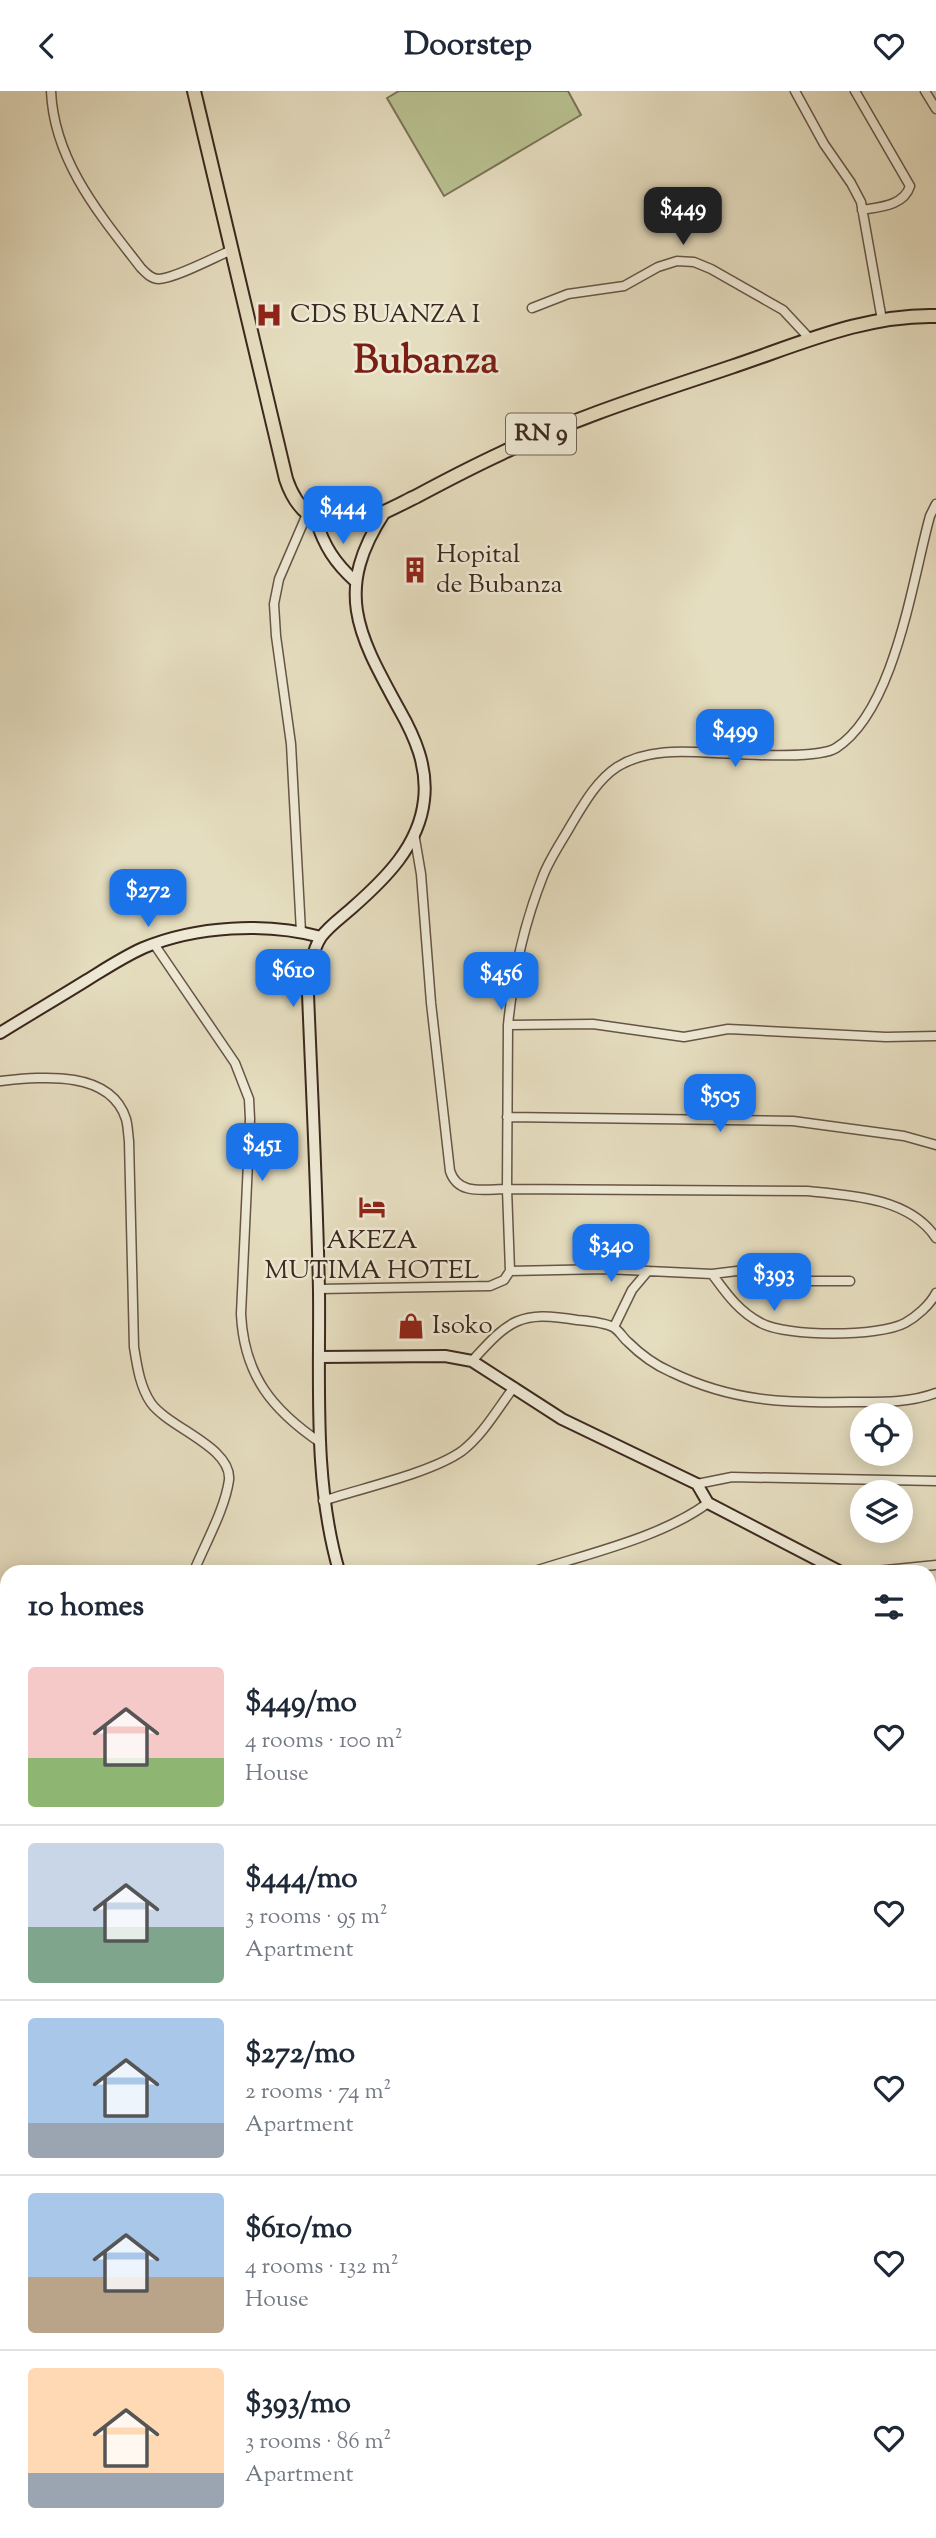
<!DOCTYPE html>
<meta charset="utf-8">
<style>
body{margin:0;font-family:"Sorts Mill Goudy",serif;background:#f6f6f7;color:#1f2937;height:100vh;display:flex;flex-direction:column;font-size:26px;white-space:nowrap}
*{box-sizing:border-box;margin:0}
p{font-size:23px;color:#747a83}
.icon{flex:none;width:38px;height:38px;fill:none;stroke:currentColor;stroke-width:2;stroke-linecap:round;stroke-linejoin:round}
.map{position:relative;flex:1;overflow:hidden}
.side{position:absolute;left:0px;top:1474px;width:936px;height:975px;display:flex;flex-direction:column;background:#fff;border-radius:21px 21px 0 0;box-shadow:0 4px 18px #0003}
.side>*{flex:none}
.controls{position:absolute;left:850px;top:1312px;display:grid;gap:14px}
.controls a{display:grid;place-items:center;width:63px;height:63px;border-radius:50%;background:#fff;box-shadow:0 4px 18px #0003;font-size:35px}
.price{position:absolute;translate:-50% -60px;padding:0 16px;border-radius:14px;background:#1a73e8;color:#fff;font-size:23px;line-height:46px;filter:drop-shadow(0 2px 4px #0008)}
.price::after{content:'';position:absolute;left:50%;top:42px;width:21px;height:16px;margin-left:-10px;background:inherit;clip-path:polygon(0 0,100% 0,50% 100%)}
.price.current{background:#222;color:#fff}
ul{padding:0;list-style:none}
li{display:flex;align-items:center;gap:21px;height:175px;padding:0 28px}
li+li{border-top:2px solid #e0e1e3}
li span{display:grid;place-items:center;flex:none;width:196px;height:140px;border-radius:7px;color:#555}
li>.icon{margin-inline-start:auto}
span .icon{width:84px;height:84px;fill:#fffc;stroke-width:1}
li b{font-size:30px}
h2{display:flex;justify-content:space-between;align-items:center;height:84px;padding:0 28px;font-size:30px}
header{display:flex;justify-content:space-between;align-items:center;height:91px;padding:0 28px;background:#fff;font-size:32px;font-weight:700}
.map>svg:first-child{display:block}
</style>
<header><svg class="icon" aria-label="back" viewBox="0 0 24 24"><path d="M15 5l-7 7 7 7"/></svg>Doorstep<svg class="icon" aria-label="heart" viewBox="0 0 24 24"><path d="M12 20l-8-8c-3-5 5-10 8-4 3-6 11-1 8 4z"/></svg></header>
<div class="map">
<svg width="936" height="2447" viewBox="0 0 936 2447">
<rect width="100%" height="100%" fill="#e5ddbf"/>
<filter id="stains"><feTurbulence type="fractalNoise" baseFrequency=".00286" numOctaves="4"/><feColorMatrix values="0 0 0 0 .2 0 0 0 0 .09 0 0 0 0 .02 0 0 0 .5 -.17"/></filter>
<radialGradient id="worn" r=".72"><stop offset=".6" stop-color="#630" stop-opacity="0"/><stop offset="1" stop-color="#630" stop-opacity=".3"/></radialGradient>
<path fill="#b8c08f" stroke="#7a7456" stroke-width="2" d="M 399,0 L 568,0 L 581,24 L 444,105 L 387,7 Z"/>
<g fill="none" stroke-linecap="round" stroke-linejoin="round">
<path stroke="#767e7e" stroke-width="2.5" d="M 0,1857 L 7,1865
M 467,2447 L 468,2441"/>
<g stroke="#665546" stroke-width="11">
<path id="street" d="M 51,0 C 54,70 100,124 141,177 C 146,182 151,188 159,188 C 176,187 215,166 232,159
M 795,0 L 824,53 L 851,92 L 861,111 L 882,229
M 855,0 L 910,95 C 904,115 879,116 862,119
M 925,0 L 936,18
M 532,217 L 568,203 L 624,195 L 658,176 L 677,170 L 694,171 L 711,178 L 783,219 L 811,249
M 414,742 L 421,783 L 431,912 L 450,1080 C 458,1105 485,1098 507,1098 L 807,1100 C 851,1104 910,1107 936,1147
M 301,841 L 291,653 L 276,545 L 274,513 L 279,488 L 307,423
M 154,853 L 235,972 L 249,1008 L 250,1028 L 241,1223 C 244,1284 272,1319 321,1352
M 508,934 C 513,882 524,833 543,785 C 550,767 562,750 571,734 C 583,714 597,689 617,676 C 646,658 681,660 715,662 C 739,663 817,669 836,657 C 895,619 912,490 930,425 L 936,413
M 0,990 C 41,986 110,978 126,1028 C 128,1035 128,1043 129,1050 L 134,1256 C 137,1275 140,1296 151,1312 C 169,1337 232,1356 229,1389 C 225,1418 205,1453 194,1480
M 507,1026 L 793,1030 L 904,1045 L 936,1054
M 510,1180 L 606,1178 L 712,1183
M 850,1190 L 799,1190 L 745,1179 L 712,1183 C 726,1202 739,1221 761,1232 C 787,1246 879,1246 905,1232 C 916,1226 930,1214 936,1202
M 319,1198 L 490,1195 L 504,1189 L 510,1180 L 507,1098 L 508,934 L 593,933 L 684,946 L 728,938 L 886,946 L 936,945
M 614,1236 L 632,1199 L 648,1180
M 472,1270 C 509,1229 520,1219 577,1229 C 588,1230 603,1231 613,1236 C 619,1239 623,1247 628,1251 C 640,1263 655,1274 671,1281 C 733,1311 785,1312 852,1311 C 880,1311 910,1312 936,1302
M 697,1393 L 732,1386 L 936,1390
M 323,1410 C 362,1397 431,1382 462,1360 C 483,1344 498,1317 514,1296
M 535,1480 C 590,1462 662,1446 708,1412
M 876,1480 L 936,1474
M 929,1598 L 936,1602
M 929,1669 L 936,1672
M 929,1747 L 936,1750
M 929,1778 L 936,1770
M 929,1839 L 936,1846
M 929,2135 L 936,2150
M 929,2426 L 936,2428"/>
</g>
<g stroke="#3b281e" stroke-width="14">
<path id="secondary" d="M 316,429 C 324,455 335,472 355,490
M 0,942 C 29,924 58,907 87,889 C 105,878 123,866 143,857 C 196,835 266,831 321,846
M 320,1266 L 445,1265 L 472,1270 L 562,1328 L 697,1393 L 708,1412 L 839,1480
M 339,1480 C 313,1390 320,1294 319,1200 C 317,1101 312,1002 308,903 C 310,884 310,863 321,846 C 329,835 342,826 352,817 C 385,788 419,755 424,709 C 428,676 415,646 399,618 C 358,543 333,500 385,421
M 929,1526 L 936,1530
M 742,2447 L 756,2441"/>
</g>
<g stroke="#3b281e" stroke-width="16">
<path id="primary" d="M 194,0 L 286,388 C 296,418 315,436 348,432 C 373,429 396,415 417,405 C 445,390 474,375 502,362 C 576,326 654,302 731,276 C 797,254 865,223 936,225"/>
</g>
<use href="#street" stroke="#eee9d5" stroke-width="8"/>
<use href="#secondary" stroke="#eee9d5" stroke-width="10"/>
<use href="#primary" stroke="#e5ddbf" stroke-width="12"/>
</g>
<defs>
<g id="hospital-bare" transform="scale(2.1)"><path d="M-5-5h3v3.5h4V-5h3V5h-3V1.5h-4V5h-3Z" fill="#8f2418" stroke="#eee9d5" stroke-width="2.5" paint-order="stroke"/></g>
<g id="building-bare" transform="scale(2.1)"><path d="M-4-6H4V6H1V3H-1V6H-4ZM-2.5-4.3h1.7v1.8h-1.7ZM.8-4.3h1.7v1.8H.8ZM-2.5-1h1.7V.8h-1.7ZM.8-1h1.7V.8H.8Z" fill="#8f2418" stroke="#eee9d5" stroke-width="2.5" paint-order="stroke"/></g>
<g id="hotel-bare" transform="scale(2.1)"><path d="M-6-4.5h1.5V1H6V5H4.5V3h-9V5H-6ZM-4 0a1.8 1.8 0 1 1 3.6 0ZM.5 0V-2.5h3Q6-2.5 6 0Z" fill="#8f2418" stroke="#eee9d5" stroke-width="2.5" paint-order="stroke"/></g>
<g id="shop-bare" transform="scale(2.1)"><path d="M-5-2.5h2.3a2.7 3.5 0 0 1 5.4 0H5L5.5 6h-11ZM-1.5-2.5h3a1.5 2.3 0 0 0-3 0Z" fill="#8f2418" stroke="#eee9d5" stroke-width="2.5" paint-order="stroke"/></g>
</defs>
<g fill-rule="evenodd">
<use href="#hospital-bare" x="269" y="224"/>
<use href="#building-bare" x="415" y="479"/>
<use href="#hotel-bare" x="372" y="1116"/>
<use href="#shop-bare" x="411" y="1235"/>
</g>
<g text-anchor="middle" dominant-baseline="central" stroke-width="5" stroke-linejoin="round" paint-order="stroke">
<rect fill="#eee9d5" stroke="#716255" stroke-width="2" x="506" y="322.5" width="70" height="41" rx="5"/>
<g font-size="24" font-weight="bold" fill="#3b281e">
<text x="541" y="343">RN 9</text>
</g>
<g font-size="26" fill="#3b281e" stroke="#eee9d5" text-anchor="start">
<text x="290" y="224">CDS BUANZA I</text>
<text x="436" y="464">Hopital<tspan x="436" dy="30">de Bubanza</tspan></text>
<text x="372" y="1150" text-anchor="middle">AKEZA<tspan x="372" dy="30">MUTIMA HOTEL</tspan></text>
<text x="432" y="1235">Isoko</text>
</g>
<g font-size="40" font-weight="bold" fill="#7a1f14" stroke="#eee9d5">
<text x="426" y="271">Bubanza</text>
</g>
</g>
<rect width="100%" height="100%" filter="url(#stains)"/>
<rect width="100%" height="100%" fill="url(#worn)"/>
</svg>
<div class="controls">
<a><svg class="icon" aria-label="locate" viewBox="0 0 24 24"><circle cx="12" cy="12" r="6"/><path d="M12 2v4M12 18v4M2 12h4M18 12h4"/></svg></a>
<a><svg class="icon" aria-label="layers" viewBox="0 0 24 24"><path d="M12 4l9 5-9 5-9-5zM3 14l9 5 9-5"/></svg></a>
</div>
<b class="price current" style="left:683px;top:156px">$449</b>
<b class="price" style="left:343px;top:455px">$444</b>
<b class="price" style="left:735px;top:678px">$499</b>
<b class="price" style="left:148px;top:838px">$272</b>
<b class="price" style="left:293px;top:918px">$610</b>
<b class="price" style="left:501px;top:921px">$456</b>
<b class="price" style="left:720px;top:1043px">$505</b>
<b class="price" style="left:262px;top:1092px">$451</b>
<b class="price" style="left:611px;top:1193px">$340</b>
<b class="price" style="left:774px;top:1222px">$393</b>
<section class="side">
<h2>10 homes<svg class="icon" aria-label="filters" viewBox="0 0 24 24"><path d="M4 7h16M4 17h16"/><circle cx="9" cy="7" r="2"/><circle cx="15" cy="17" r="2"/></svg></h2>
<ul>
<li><span style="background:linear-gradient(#f6c9c9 65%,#8fb573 0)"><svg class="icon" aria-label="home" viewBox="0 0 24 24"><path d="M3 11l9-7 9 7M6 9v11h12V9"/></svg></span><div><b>$449/mo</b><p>4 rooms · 100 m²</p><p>House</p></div><svg class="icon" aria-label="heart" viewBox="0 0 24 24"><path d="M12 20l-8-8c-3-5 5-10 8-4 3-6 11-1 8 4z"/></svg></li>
<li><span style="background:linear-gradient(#c9d6e8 60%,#7fa58c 0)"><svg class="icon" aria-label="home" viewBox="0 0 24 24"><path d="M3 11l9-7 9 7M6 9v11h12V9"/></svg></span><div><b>$444/mo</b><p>3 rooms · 95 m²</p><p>Apartment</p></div><svg class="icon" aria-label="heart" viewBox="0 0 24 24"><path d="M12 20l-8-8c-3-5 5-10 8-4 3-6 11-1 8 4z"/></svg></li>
<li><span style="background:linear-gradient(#a9c7e8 75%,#9aa5b1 0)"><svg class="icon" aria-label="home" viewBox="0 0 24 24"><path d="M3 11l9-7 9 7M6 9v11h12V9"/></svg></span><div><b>$272/mo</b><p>2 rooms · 74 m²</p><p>Apartment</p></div><svg class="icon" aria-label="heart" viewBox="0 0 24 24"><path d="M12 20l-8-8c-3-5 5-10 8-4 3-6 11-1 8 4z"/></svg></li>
<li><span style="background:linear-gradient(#a9c7e8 60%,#b9a48a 0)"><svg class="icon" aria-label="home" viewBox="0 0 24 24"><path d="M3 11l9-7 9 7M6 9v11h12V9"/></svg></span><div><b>$610/mo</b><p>4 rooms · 132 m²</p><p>House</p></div><svg class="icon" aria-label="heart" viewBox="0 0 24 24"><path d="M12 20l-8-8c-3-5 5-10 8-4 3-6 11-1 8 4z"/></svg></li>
<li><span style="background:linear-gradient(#ffd9b3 75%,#9aa5b1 0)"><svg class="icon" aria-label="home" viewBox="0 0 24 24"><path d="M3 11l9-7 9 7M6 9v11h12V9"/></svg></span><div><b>$393/mo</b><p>3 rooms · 86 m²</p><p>Apartment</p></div><svg class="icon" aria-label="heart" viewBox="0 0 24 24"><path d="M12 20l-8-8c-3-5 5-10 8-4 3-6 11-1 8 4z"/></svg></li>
</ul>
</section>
</div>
